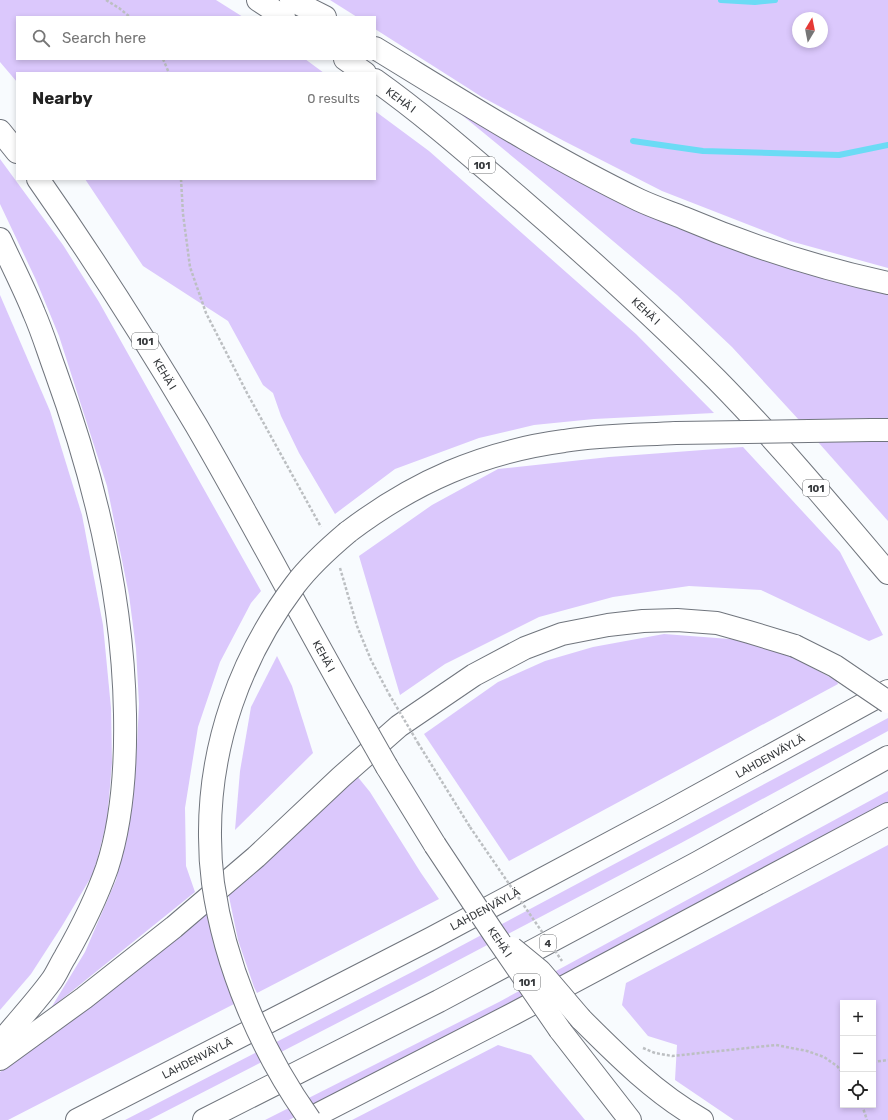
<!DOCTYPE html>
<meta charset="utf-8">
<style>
:root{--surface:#fff;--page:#f2f2f2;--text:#222;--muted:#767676;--line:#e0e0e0}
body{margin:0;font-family:Rubik,sans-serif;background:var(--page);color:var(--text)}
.controls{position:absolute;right:12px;bottom:12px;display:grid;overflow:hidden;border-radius:0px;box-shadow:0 2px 6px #0003}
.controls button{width:36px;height:36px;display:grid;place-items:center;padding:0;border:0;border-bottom:1px solid var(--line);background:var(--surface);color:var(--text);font:20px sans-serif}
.compass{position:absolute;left:792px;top:12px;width:36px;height:36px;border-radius:50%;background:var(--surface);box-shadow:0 2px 6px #0003;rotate:10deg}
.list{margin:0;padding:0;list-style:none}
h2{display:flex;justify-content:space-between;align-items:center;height:52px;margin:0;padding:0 16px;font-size:17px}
h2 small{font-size:13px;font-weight:400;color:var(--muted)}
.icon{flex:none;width:22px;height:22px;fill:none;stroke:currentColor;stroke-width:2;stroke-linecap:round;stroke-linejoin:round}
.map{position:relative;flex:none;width:888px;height:1120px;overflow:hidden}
.search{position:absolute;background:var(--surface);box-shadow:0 2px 6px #0003;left:16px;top:16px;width:360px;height:44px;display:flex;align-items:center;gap:10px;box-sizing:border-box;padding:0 14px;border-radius:0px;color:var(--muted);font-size:15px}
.panel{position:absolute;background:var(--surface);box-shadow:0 2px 6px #0003;left:16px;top:72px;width:360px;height:108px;border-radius:0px}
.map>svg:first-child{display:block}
</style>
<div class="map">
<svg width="888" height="1120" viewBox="0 0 888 1120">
<rect width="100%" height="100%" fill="#f8fbfe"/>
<g fill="#dbc8fc" fill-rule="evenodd">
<polygon points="0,0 216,0 243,17 17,17 17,59 305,59 324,73 17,73 17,82 0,62"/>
<path d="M330 0H888V268L790 241 662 191 564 141 482 97 375 29V17H357ZM798 18H822V42H798Z"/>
<polygon points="453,104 518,143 888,291 888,418 799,420 732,347 677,295 530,171 457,111"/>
<polygon points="375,111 429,151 636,334 714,413 594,419 534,425 479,438 395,469 335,514 299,453 281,416 273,393 263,385 228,321 143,266 85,179 375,179"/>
<polygon points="0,159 63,245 99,302 261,591 251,603 220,662 198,727 185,808 186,866 195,892 51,1008 85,952 116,880 131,814 137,745 139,704 136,649 129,595 107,486 59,336 36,280 0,204"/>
<polygon points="0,295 50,411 82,515 103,625 111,708 112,763 107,821 94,872 62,926 31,974 0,1010"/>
<polygon points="888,440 888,521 818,442"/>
<polygon points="743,447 840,552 883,635 869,641 761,590 689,586 613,597 539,617 445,664 400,695 359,556 432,505 498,469 609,457"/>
<polygon points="664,634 743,640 785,653 837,681 838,684 509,861 424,734 498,682 545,661 593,647"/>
<polygon points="277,656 292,686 313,753 235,830 240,771 251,707"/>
<polygon points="888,718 888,731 681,843 419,981 149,1120 125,1120 414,971"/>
<polygon points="357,776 370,792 421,873 439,899 257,993 254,987 238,940 228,892"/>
<polygon points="888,791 888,805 505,1008 289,1120 265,1120 499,1002"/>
<path d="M888 845V1120H734L675 1080 677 1045 648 1036 622 1005 626 983ZM843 1003H873V1105H843Z"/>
<polygon points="207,913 214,945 234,1004 8,1120 0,1120 0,1072"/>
<polygon points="498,1045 531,1055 585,1120 352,1120"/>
</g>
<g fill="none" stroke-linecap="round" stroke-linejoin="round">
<g stroke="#6bdbf5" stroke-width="6">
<polyline points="721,0 755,2 775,0"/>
<polyline points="633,141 703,151 839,155 888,145"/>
</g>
<defs>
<g id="highway">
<polyline points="258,0 284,17"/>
<polyline points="291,0 325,17"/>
<path d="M375 48C462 101 548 156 639 200 654 207 669 212 684 218 750 246 818 268 888 283"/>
<polyline points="345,59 365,73"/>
<path d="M375 80C427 117 474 159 522 200 589 258 654 317 717 380 777 441 832 507 888 573"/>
<polyline points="0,131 17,152"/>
<path d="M38 179C94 259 146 341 196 425 252 521 303 620 358 716"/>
<path d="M0 239C11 263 24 288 34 313 42 331 48 351 55 370 95 480 123 597 125 714 126 765 123 819 107 868 96 899 81 929 65 957 60 965 57 973 52 980 36 1002 17 1022 0 1043"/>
<polyline points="871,430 888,430"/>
<path d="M348 532C414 482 482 452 564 441 601 435 639 435 676 433"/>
<polyline points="387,767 435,845"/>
<path d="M581 1019C618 1056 656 1094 702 1120"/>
<polyline points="560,1030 630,1120"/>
<polyline points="0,1059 84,998 174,927 256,857 341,777 399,726 474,675 525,648 562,634 608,625 643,621 677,620 717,623 749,632 795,646"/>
<polyline points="77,1120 432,938 666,813 888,691"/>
<polyline points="204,1120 439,1001 697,863 888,757"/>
<polyline points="307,1120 513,1014 888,814"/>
</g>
</defs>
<use href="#highway" stroke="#70757d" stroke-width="24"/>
<g stroke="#bcbfc2" stroke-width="2.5" stroke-dasharray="3 2" stroke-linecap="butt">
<polyline points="106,0 119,8 130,17"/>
<polyline points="163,59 169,73"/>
<polyline points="181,179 183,214 190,267 206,313 247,393 321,527"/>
<polyline points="340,568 357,626 371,660 389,694"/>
<polyline points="418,743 470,827"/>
<polyline points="643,1048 655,1053 672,1056 776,1045 807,1051 824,1057 837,1066 843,1073"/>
<polyline points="873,1062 888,1060"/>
<polyline points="862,1105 867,1120"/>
</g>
<use href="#highway" stroke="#fff" stroke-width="22"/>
<defs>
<g id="highway-bridge">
<polyline points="676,433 871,430"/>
<polyline points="795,646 835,666 888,702"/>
<polyline points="358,716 387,767"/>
<polyline points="435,845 494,934 560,1030"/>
<polyline points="512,948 540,971 581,1019"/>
<path d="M310 1120C261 1051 225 967 213 883 211 868 210 852 210 837 209 746 240 658 295 585 310 565 329 548 348 532"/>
</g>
</defs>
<use href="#highway-bridge" stroke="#70757d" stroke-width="24" stroke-linecap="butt"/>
<g stroke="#bcbfc2" stroke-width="2.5" stroke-dasharray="3 2" stroke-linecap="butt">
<polyline points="389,694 418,743"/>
<polyline points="470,827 562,961"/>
</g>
<use href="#highway-bridge" stroke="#fff" stroke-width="22"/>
</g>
<g text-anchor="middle" stroke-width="3" stroke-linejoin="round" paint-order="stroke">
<g fill="#fff" stroke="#727476" stroke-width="1">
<rect x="469" y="157" width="26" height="16" rx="3"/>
<rect x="132" y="333" width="26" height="16" rx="3"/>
<rect x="803" y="480" width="26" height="16" rx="3"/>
<rect x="540" y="935" width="16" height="16" rx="3"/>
<rect x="514" y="974" width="26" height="16" rx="3"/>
</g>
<g font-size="10" font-weight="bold" fill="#36393c">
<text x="482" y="169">101</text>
<text x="145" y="345">101</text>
<text x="816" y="492">101</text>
<text x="548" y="947">4</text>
<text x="527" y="986">101</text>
</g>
<g font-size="11" fill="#36393c" stroke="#fff">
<text transform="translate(401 100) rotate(37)" y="4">KEHÄ I</text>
<text transform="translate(646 311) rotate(43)" y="4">KEHÄ I</text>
<text transform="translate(165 374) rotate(59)" y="4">KEHÄ I</text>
<text transform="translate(324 656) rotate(61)" y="4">KEHÄ I</text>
<text transform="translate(770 756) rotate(-29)" y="4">LAHDENVÄYLÄ</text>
<text transform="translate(485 909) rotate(-28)" y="4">LAHDENVÄYLÄ</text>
<text transform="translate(500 942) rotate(56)" y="4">KEHÄ I</text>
<text transform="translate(197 1058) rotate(-27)" y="4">LAHDENVÄYLÄ</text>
</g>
</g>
</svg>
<div class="controls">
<button>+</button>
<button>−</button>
<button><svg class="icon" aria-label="locate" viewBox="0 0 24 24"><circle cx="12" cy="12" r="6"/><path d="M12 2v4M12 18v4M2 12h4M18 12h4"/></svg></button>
</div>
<svg class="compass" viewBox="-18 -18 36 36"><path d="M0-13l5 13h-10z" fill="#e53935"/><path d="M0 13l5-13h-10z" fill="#767676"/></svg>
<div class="search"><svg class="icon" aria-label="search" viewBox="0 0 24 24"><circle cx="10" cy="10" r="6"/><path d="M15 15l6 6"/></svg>Search here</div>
<section class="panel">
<h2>Nearby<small>0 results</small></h2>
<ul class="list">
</ul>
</section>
</div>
